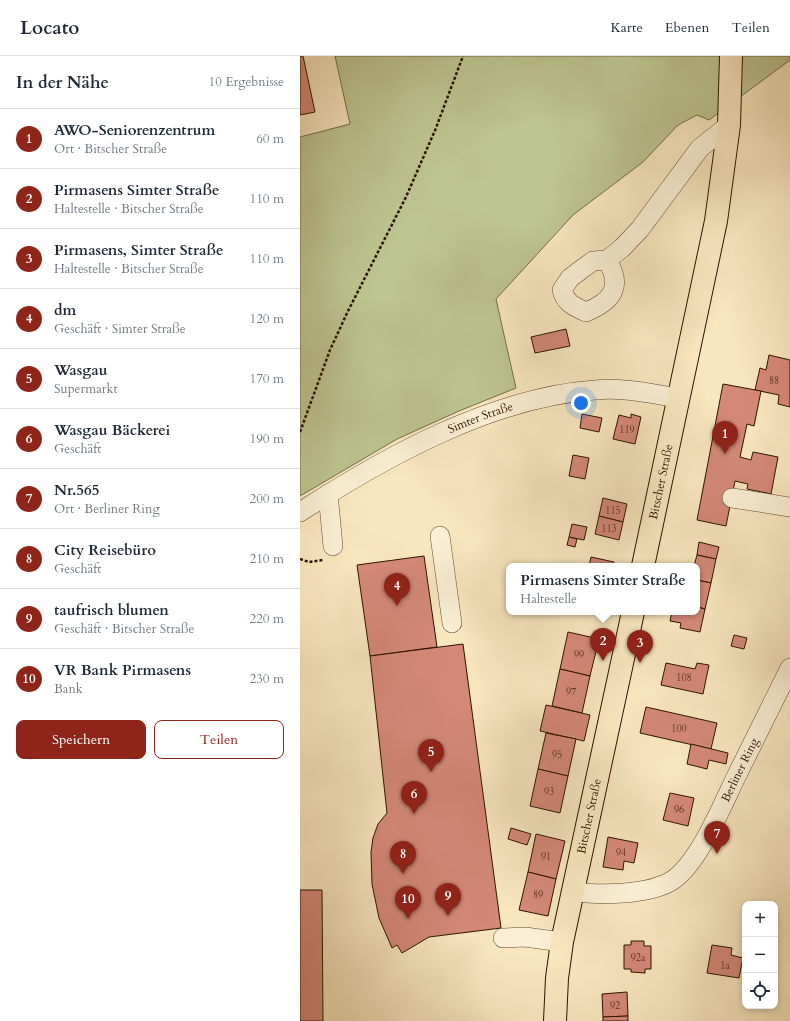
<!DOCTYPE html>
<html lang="de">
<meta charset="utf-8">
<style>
:root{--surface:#fff;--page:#f2f2f3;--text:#1f2937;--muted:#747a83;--line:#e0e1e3;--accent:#8f2418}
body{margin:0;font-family:Cardo,serif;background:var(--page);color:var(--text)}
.controls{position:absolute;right:12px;bottom:12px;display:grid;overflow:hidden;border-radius:8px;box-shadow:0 2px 6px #0003}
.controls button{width:36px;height:36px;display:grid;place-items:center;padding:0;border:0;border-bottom:1px solid var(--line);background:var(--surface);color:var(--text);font:20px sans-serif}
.you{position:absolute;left:281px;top:347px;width:14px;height:14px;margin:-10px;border:3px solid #fff;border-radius:50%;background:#1a73e8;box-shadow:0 0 0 6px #1a73e833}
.badge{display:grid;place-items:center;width:26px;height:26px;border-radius:50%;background:var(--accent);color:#fff;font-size:13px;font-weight:700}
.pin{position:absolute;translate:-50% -33px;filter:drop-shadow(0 1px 2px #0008)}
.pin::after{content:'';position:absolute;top:21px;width:14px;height:12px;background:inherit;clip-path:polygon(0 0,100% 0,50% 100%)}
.popup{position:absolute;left:206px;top:507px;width:194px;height:52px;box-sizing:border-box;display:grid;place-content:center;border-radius:8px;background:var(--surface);filter:drop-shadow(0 1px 3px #0005);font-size:13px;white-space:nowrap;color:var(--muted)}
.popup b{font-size:15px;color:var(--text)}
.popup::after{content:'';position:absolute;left:50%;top:100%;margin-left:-8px;border:8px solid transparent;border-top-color:var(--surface)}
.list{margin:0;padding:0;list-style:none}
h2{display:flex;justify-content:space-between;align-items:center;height:52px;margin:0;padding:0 16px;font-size:17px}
h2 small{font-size:13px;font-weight:400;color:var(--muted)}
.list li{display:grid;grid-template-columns:26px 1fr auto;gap:12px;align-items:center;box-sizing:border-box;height:60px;padding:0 16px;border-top:1px solid var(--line)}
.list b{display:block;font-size:15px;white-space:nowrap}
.list p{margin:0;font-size:13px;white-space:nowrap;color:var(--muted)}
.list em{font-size:13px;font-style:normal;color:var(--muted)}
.actions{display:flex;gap:8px;padding:12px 16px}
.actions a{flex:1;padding:9px 0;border:1px solid var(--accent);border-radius:8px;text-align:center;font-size:14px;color:var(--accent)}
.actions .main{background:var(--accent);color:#fff}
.icon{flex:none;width:22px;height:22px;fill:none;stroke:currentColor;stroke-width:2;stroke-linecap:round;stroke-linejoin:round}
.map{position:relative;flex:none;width:490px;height:965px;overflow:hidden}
header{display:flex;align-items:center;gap:24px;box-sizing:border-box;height:56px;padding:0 20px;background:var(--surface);border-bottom:1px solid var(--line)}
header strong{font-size:19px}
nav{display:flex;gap:22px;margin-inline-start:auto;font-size:14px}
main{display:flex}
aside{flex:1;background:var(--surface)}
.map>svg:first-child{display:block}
</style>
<header>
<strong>Locato</strong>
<nav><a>Karte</a><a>Ebenen</a><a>Teilen</a></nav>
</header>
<main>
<aside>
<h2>In der Nähe<small>10 Ergebnisse</small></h2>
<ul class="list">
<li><span class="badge">1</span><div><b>AWO-Seniorenzentrum</b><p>Ort · Bitscher Straße</p></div><em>60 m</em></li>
<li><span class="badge">2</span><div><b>Pirmasens Simter Straße</b><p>Haltestelle · Bitscher Straße</p></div><em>110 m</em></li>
<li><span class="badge">3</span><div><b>Pirmasens, Simter Straße</b><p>Haltestelle · Bitscher Straße</p></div><em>110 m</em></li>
<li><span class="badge">4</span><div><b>dm</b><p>Geschäft · Simter Straße</p></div><em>120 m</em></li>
<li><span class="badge">5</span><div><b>Wasgau</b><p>Supermarkt</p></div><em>170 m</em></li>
<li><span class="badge">6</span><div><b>Wasgau Bäckerei</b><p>Geschäft</p></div><em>190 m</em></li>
<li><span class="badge">7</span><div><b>Nr.565</b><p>Ort · Berliner Ring</p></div><em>200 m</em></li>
<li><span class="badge">8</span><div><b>City Reisebüro</b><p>Geschäft</p></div><em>210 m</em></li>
<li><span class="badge">9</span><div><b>taufrisch blumen</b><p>Geschäft · Bitscher Straße</p></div><em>220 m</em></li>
<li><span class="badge">10</span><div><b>VR Bank Pirmasens</b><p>Bank</p></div><em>230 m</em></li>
</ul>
<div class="actions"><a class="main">Speichern</a><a>Teilen</a></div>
</aside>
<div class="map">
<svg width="490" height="965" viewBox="0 0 490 965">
<rect width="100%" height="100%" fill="#f8e6be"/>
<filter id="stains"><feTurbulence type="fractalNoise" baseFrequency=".005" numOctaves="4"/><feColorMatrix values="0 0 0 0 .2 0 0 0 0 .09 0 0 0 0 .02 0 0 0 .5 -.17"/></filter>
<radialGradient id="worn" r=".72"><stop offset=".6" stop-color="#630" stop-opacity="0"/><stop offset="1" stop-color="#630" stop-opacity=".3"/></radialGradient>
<polygon fill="#bdc591" stroke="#756c49" points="35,0 490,0 490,4 409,64 397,59 378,69 343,106 273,159 196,243 216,332 159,355 97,383 0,440 0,81 50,68"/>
<g fill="#d48878" stroke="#2d1301">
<polygon points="0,0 3,0 15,56 0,59"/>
<polygon points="266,273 270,290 235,297 231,281"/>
<polygon points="469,299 490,304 490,351 478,348 479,339 455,334 460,312 466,314"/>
<polygon points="423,328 461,335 454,370 447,368 440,401 451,404 453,396 478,401 471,438 447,433 448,428 435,425 426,470 397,464"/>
<polygon points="282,358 302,362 299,376 280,372"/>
<polygon points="331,358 341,361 335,388 313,383 319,359 331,362"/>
<polygon points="273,399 289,402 285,423 269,420"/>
<polygon points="303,442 327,448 323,466 299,460"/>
<polygon points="299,460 323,466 319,484 295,478"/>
<polygon points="272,468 287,471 284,484 269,481"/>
<polygon points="269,481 277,483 275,491 267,489"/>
<polygon points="399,486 419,491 416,503 397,499"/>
<polygon points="397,499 416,503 411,527 397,524 397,510 394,510"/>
<polygon points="124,500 137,591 70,600 57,509"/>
<polygon points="291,501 314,506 313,510 289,510"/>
<polygon points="397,524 411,527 405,553 397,551"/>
<polygon points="397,551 405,553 400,576 380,572 381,567 370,565 372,556 397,556"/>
<polygon points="268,576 299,583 290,620 260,613"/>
<polygon points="434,579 447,582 444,593 431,590"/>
<polygon points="163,588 201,872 129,881 102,897 97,889 92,892 79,862 72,828 71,796 73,782 78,768 87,757 70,600"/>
<polygon points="366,607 395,613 397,607 409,609 403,638 361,629"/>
<polygon points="260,613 290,620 282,657 252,650"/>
<polygon points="246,649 290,659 284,685 240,675"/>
<polygon points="346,651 417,667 411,693 340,677"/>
<polygon points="246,677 276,683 268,720 238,713"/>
<polygon points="391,688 428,697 426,708 409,704 407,713 387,708"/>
<polygon points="238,713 268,720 260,757 230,750"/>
<polygon points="370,737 394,742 388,770 363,764"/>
<polygon points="211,772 231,778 227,789 208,783"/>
<polygon points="236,778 265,785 256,823 228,816"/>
<polygon points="308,781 338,787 334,807 324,805 323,814 303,811"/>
<polygon points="228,816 256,823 248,860 219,854"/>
<polygon points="0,834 22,834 23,965 0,965"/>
<polygon points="331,885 344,885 344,890 351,890 351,913 345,913 345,917 331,916 331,913 324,913 324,889 331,889"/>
<polygon points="412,889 432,892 431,899 443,902 439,922 407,917"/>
<polygon points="327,936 328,960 303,961 302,938"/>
<polygon points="328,960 328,965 303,965 303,961"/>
</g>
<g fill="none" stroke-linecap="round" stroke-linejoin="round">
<defs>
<g id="minor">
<path d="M307 204C323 230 313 245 286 256 275 251 265 247 262 234L270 222 282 213 293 205 307 204 322 192 340 173 400 92 429 69"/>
<polyline points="28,438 33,490"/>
<polyline points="432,442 490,451"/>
<path id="s1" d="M0 456C85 401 193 341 295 334 323 331 352 338 379 342"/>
<polyline points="140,480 152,567"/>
<path id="s2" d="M272 835C298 840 350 839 373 824 399 806 422 750 436 721 454 685 472 648 490 612"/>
<polyline points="203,882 225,881 262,886"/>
</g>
<g id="major">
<path id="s3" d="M343 510 416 165 429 69 431 0"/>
<path id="s4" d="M255 965 257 922 262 886 333 556"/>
</g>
</defs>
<use href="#minor" stroke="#604830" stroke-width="20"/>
<use href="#major" stroke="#2d1301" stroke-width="24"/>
<g stroke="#2d1301" stroke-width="2.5" stroke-dasharray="3 2" stroke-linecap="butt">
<polyline points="0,376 30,294 48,255 106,141 136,72 163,0"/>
<polyline points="0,503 9,506 23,504"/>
</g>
<use href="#minor" stroke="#faefd5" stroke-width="19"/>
<use href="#major" stroke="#f8e6be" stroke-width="22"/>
</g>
<g text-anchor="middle" stroke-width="3" stroke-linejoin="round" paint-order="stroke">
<g font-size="10" fill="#57301f">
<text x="474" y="328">88</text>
<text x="327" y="377">119</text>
<text x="313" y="458">115</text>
<text x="309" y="476">113</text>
<text x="279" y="602">99</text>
<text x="384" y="625">108</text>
<text x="271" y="639">97</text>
<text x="379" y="676">100</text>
<text x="257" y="702">95</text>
<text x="249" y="739">93</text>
<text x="379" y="757">96</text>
<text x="321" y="800">94</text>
<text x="246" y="804">91</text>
<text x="238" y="842">89</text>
<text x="338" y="905">92a</text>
<text x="425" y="913">1a</text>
<text x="315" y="953">92</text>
</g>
<g font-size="12" fill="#2d1301" stroke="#faefd5">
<text dy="4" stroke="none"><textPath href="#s1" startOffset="204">Simter Straße</textPath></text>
<text dy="4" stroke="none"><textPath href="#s3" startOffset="86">Bitscher Straße</textPath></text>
<text dy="4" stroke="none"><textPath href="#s2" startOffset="233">Berliner Ring</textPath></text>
<text dy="4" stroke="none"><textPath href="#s4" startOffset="208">Bitscher Straße</textPath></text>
</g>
</g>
<rect width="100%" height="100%" filter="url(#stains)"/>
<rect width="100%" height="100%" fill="url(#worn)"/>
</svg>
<div class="controls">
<button>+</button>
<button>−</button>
<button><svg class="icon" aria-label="locate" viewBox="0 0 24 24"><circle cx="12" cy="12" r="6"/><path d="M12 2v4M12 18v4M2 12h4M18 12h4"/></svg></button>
</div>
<div class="you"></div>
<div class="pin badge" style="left:425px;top:398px">1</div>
<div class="pin badge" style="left:303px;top:605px">2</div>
<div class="popup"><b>Pirmasens Simter Straße</b>Haltestelle</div>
<div class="pin badge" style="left:340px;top:607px">3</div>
<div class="pin badge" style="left:97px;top:550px">4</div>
<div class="pin badge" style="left:131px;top:716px">5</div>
<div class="pin badge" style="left:114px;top:758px">6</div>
<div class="pin badge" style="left:417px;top:798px">7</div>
<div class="pin badge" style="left:103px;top:818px">8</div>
<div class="pin badge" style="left:148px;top:860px">9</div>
<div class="pin badge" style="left:108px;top:863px">10</div>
</div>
</main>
